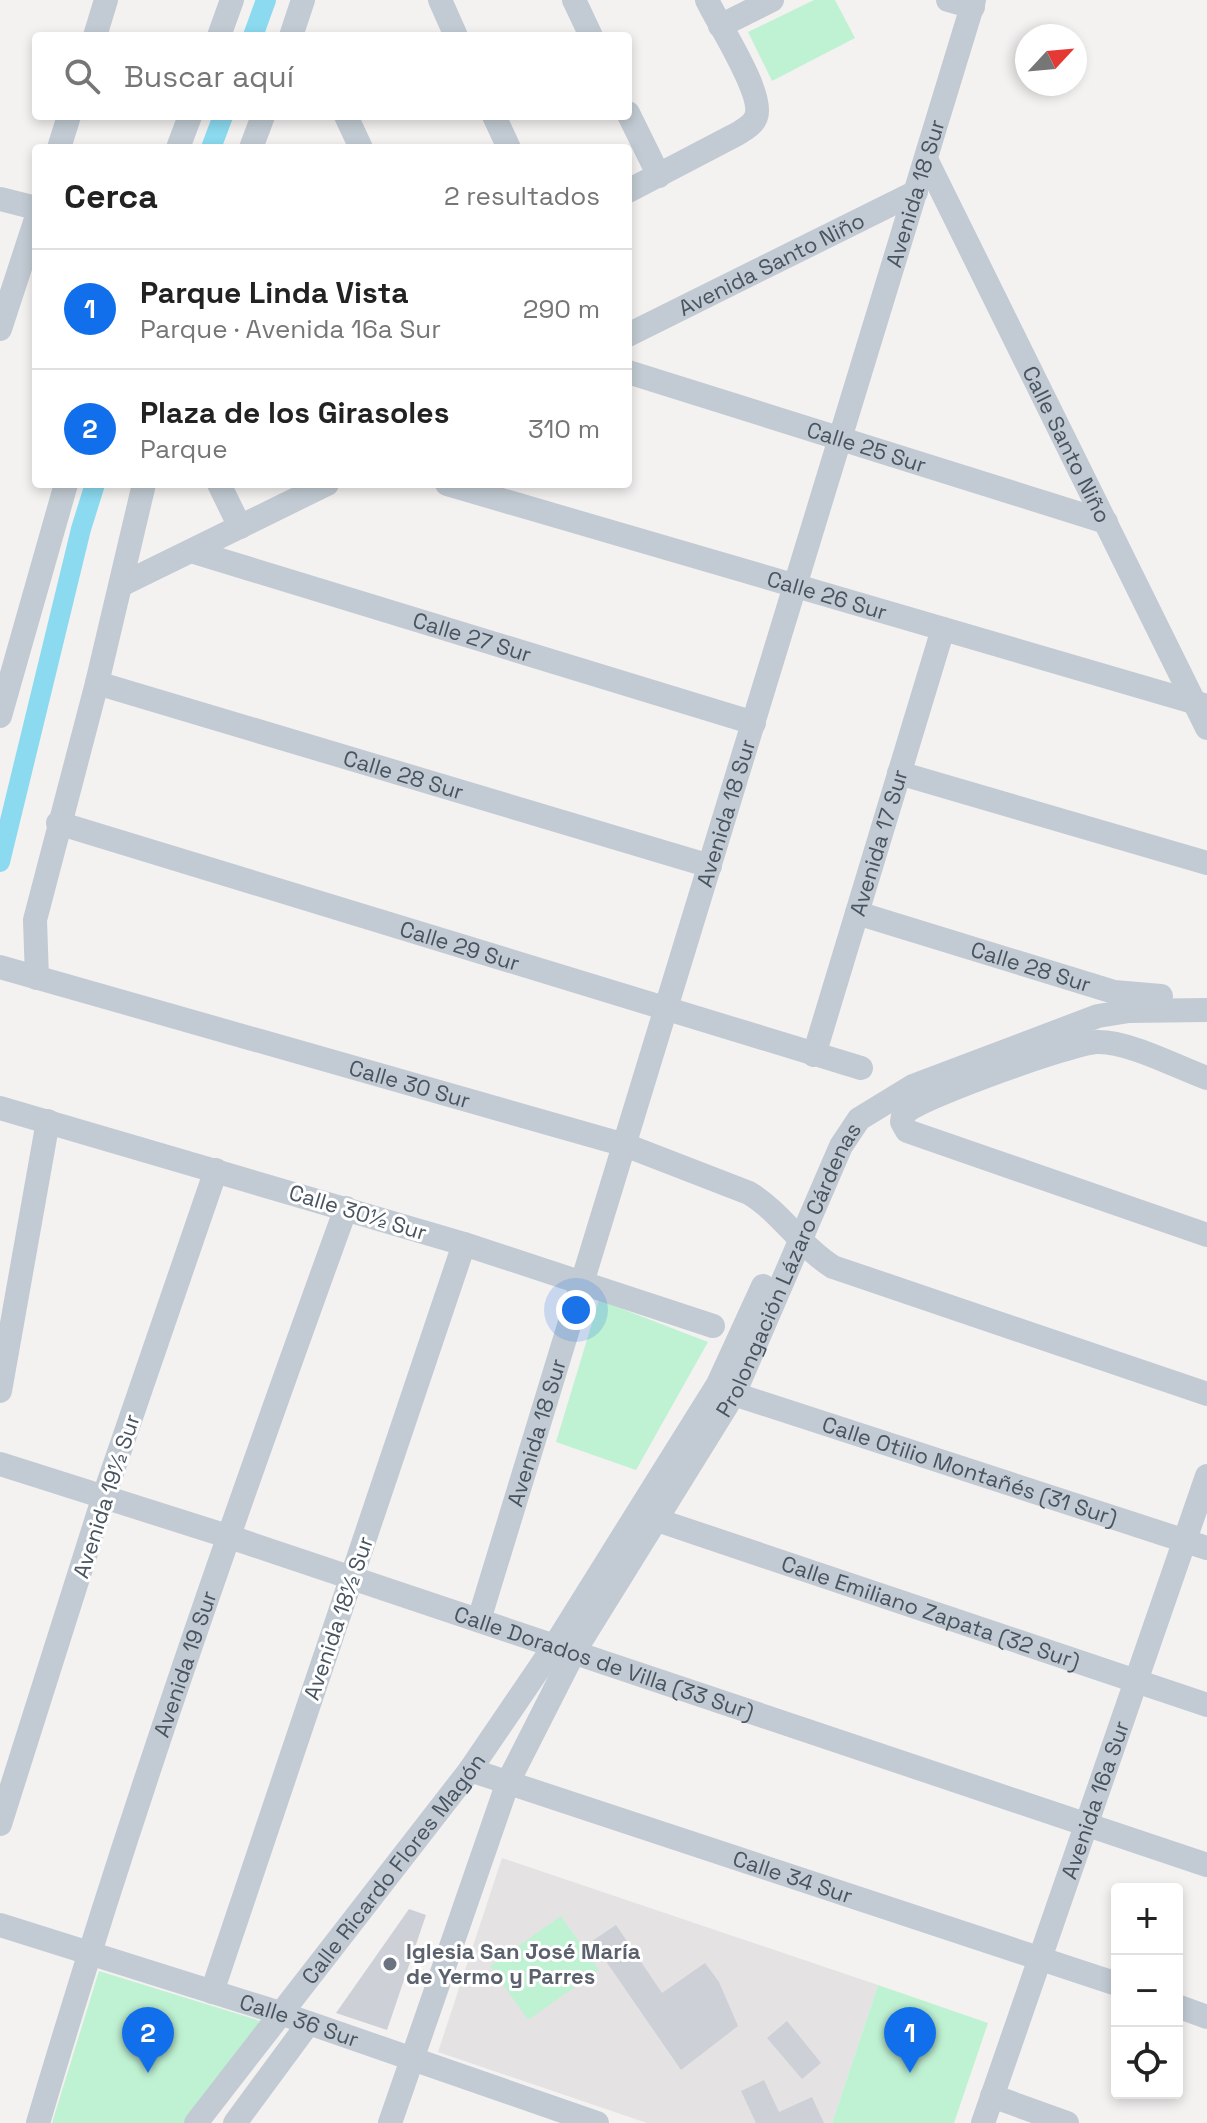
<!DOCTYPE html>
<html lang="es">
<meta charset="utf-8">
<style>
:root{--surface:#fff;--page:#f6f6f6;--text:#222;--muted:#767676;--line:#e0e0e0;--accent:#126fec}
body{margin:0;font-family:"Space Grotesk",sans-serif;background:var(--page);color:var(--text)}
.controls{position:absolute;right:24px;bottom:24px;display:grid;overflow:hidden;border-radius:8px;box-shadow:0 4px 12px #0003}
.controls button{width:72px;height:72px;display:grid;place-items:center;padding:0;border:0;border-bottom:2px solid var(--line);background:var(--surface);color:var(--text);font:40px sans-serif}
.compass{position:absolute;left:1015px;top:24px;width:72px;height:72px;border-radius:50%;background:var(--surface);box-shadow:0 4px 12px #0003;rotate:64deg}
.you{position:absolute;left:576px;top:1310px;width:28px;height:28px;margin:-20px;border:6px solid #fff;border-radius:50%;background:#1a73e8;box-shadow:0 0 0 12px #1a73e833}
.badge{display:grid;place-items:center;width:52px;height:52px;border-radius:50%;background:var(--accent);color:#fff;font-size:26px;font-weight:700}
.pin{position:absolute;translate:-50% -66px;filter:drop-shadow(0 2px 4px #0008)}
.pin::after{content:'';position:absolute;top:42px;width:28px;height:24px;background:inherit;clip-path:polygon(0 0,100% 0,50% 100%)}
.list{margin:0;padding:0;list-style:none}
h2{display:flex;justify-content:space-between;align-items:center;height:104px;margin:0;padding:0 32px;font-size:34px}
h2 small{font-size:26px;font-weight:400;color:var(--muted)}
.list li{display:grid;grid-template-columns:52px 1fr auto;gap:24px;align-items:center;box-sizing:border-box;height:120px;padding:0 32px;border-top:2px solid var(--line)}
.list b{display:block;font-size:30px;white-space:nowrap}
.list p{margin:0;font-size:26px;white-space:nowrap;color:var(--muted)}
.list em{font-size:26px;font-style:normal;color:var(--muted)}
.icon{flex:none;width:44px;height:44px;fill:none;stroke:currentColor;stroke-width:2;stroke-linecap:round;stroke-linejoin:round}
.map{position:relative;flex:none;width:1207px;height:2123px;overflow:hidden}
.search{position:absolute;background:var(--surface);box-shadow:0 4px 12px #0003;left:32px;top:32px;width:600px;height:88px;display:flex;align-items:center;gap:20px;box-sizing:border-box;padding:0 28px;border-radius:8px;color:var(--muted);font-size:30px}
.panel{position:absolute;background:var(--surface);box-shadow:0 4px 12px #0003;left:32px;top:144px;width:600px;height:344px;border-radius:8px}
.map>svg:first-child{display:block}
</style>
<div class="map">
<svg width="1207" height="2123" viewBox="0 0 1207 2123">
<rect width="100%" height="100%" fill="#f4f1f1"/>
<polygon fill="#e5e2e3" points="502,1858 878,1985 832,2123 647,2123 438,2052"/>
<g fill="#bff2d3">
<polygon points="814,0 835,0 855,38 772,81 748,32"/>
<polygon points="599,1300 708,1342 636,1470 556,1442"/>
<polygon points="561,1916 599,1970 528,2020 490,1966"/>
<polygon points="99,1971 267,2023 190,2123 52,2123"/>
<polygon points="878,1985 988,2023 954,2123 832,2123"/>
</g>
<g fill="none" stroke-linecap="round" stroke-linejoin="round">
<g stroke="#8bdaf0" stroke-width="20">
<polyline points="253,36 266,0"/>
<polyline points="211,148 223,116"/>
<polyline points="0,862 81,529 95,484"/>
</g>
</g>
<g fill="#cdd0d6">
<polygon points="409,1909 426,1915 387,2030 336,2013"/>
<polygon points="616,1925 662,1993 705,1963 719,1982 738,2026 681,2070 592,1941"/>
<polygon points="787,2021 821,2063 802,2079 767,2038"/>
<polygon points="764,2080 779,2112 812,2097 824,2123 756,2123 741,2091"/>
</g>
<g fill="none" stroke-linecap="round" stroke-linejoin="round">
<g stroke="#c2cbd3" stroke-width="24">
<polyline points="440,0 456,36"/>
<polyline points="574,0 591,36"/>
<polyline points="948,0 973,7"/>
<polyline points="720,26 772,0"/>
<polyline points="95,36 106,0"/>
<polyline points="219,36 232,0"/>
<polyline points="291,36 303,0"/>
<polyline points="628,113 659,176"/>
<polyline points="346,116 361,148"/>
<polyline points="494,116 509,148"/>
<polyline points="59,148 69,116"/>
<polyline points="178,148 190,116"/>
<polyline points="251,148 263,116"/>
<path id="s1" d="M926 159 1207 728"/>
<path d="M628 191 737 134C745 129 753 125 756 117 765 94 718 24 707 0"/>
<polyline points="0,199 36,208"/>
<polyline points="0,329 36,219"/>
<path id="s2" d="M628 335 916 192"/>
<path id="s3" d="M628 372 1106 522"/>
<polyline points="219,484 240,527"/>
<path id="s4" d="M447 484 1207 706"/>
<path id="s5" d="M191 551 754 723"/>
<polyline points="121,585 327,484"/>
<path id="s6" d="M97 683 710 866"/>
<polyline points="0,716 66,484"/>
<polyline points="899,773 1207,863"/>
<path id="s7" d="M58 823 861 1068"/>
<path id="s8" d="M857 913 1114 992 1161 996"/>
<path id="s9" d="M0 967 625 1145 749 1193C782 1213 801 1247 833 1267L1207 1394"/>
<polyline points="37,978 35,920 97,683 144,484"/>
<path id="s10" d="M814 1055 943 629"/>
<path d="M1207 1078C1177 1067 1128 1041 1097 1042 1072 1043 926 1096 907 1111 902 1116 903 1115 902 1122L907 1131 1207 1235"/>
<polyline points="0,1108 464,1244 713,1326"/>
<polyline points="0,1391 48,1121"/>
<path id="s11" d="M734 1394 1207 1548"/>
<path id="s12" d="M0 1464 227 1536 1207 1865"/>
<path id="s13" d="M654 1519 1207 1705"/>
<path id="s14" d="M479 1620 974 0"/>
<path id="s15" d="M470 1770 1117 1984"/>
<polyline points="0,1824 104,1496 216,1170"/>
<path id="s16" d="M0 1925 280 2013 597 2123"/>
<polyline points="212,1992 464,1244"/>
<polyline points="1177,2006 1207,2017"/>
<polyline points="992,2096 1067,2123"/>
<path id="s17" d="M38 2123C129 1814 236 1511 346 1208"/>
<path id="s18" d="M196 2123 470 1770 555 1645 718 1384 763 1286"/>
<polyline points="235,2123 308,2024"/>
<path id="s19" d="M390 2123 508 1782 574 1652 734 1394 841 1146 859 1119 913 1086 1098 1016 1129 1011 1207 1010"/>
<path id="s20" d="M983 2123 1207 1476"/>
</g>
</g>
<circle fill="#6b7280" stroke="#fff" stroke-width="3" cx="390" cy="1964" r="8"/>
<g text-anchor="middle" stroke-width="6" stroke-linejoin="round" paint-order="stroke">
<g font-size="22" fill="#485460" stroke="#fff">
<text dy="8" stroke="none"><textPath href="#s14" startOffset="1492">Avenida 18 Sur</textPath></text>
<text dy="8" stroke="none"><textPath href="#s2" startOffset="160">Avenida Santo Niño</textPath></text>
<text dy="8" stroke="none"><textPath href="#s1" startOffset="318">Calle Santo Niño</textPath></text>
<text dy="8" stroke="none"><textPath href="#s3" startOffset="250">Calle 25 Sur</textPath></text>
<text dy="8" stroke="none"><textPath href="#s4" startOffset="396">Calle 26 Sur</textPath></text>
<text dy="8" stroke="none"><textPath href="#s5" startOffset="294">Calle 27 Sur</textPath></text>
<text dy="8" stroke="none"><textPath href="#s6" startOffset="320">Calle 28 Sur</textPath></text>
<text dy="8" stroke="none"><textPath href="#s14" startOffset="844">Avenida 18 Sur</textPath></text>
<text dy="8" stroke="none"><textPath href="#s10" startOffset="222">Avenida 17 Sur</textPath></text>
<text dy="8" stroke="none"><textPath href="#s7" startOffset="420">Calle 29 Sur</textPath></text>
<text dy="8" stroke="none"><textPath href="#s8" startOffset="182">Calle 28 Sur</textPath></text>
<text dy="8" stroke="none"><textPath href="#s9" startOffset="426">Calle 30 Sur</textPath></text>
<text transform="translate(358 1212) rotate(17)" y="8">Calle 30½ Sur</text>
<text dy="8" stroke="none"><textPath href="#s19" startOffset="946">Prolongación Lázaro Cárdenas</textPath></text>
<text dy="8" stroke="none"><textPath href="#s14" startOffset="196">Avenida 18 Sur</textPath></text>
<text dy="8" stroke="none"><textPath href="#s11" startOffset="248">Calle Otilio Montañés (31 Sur)</textPath></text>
<text transform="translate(106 1496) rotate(-72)" y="8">Avenida 19½ Sur</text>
<text dy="8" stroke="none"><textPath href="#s13" startOffset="292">Calle Emiliano Zapata (32 Sur)</textPath></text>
<text transform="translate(338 1618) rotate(-71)" y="8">Avenida 18½ Sur</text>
<text dy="8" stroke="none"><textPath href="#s12" startOffset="636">Calle Dorados de Villa (33 Sur)</textPath></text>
<text dy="8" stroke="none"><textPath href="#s17" startOffset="482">Avenida 19 Sur</textPath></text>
<text dy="8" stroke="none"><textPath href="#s20" startOffset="342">Avenida 16a Sur</textPath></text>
<text dy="8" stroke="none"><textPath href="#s18" startOffset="322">Calle Ricardo Flores Magón</textPath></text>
<text dy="8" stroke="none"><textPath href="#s15" startOffset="340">Calle 34 Sur</textPath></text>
<text dy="8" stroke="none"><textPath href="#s16" startOffset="314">Calle 36 Sur</textPath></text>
</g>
<g font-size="22" font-weight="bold" fill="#5b616d" stroke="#fff" text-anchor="start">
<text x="406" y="1959">Iglesia San José María<tspan x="406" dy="25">de Yermo y Parres</tspan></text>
</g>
</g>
</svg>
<div class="controls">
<button>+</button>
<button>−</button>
<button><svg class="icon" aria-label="locate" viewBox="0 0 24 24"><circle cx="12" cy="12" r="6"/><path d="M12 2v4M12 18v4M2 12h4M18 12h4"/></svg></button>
</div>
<svg class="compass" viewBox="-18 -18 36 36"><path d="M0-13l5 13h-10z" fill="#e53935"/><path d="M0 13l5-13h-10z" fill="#767676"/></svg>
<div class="you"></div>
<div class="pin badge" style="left:910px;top:2073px">1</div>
<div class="pin badge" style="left:148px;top:2073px">2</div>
<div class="search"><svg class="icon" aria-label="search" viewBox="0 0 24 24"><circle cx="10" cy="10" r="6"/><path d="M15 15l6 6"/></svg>Buscar aquí</div>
<section class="panel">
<h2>Cerca<small>2 resultados</small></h2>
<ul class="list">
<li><span class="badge">1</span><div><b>Parque Linda Vista</b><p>Parque · Avenida 16a Sur</p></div><em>290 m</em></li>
<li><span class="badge">2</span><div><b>Plaza de los Girasoles</b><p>Parque</p></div><em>310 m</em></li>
</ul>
</section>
</div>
